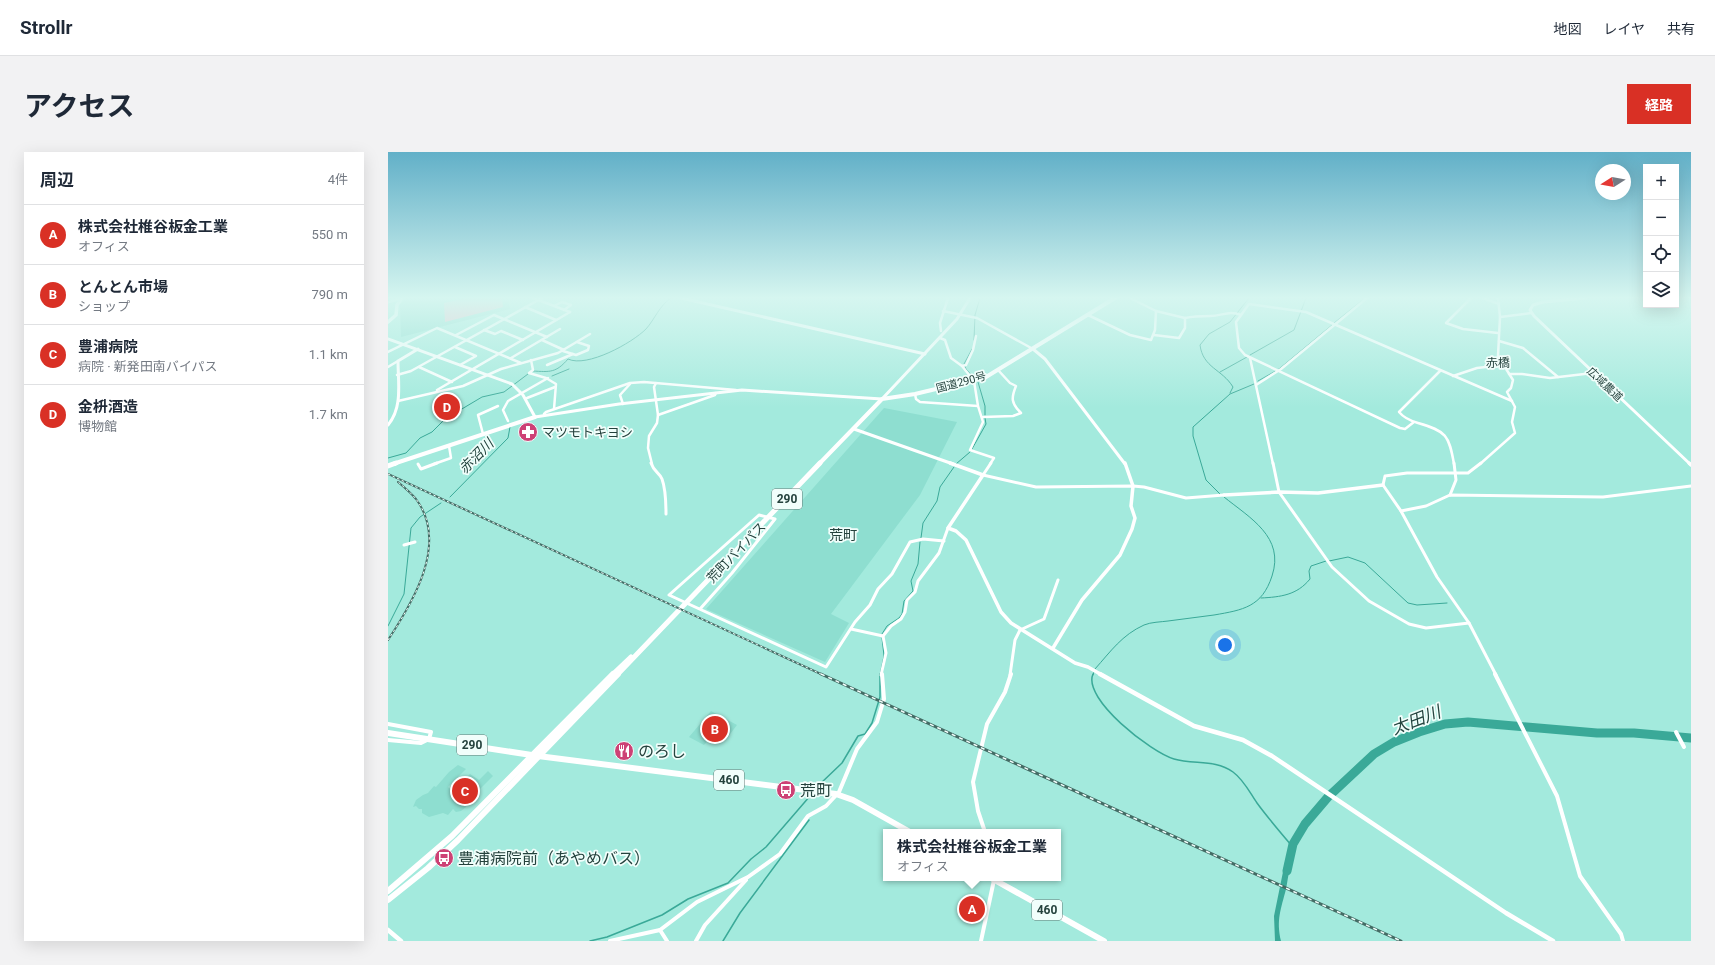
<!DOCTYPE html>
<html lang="ja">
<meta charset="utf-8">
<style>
:root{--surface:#fff;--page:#f2f2f3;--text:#1f2937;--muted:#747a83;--line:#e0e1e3;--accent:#d93025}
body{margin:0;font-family:Roboto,"Noto Sans JP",sans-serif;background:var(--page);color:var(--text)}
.controls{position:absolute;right:12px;top:12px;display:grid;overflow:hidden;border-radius:0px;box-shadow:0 4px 16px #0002}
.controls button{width:36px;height:36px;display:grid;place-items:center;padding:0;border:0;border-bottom:1px solid var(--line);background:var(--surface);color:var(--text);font:20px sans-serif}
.compass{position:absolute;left:1207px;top:12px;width:36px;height:36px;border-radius:50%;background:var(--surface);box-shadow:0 4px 16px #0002;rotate:259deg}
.you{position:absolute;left:837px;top:493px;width:14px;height:14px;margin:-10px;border:3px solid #fff;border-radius:50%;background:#1a73e8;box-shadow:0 0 0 6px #1a73e833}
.badge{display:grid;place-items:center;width:26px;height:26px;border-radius:50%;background:var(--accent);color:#fff;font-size:13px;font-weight:700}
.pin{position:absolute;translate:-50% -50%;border:2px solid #fff;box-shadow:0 1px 4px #0006}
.popup{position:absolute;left:495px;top:677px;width:178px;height:52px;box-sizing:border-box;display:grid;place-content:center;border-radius:0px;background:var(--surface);filter:drop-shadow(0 1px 3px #0005);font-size:13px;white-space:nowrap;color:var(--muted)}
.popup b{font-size:15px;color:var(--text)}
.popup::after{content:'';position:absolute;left:50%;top:100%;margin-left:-8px;border:8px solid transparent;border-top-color:var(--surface)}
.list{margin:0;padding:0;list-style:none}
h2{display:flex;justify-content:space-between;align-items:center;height:52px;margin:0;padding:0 16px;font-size:17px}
h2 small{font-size:13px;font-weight:400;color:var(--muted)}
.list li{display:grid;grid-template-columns:26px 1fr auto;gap:12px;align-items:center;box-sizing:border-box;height:60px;padding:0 16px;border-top:1px solid var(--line)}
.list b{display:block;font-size:15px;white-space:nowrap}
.list p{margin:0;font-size:13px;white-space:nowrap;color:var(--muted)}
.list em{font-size:13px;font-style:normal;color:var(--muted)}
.icon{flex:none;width:22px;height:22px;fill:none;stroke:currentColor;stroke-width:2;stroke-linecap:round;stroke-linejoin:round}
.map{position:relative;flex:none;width:1303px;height:789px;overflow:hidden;border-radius:0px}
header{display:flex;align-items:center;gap:24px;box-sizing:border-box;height:56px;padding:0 20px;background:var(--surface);border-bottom:1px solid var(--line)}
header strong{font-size:19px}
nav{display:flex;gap:22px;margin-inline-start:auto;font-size:14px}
.intro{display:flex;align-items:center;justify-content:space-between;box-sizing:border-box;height:96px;padding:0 24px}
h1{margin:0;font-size:28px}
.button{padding:10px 18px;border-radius:0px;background:var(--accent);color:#fff;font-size:14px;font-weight:700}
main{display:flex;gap:24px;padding:0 24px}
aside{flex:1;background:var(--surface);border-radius:0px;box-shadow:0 4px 16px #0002}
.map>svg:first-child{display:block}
</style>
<header>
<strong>Strollr</strong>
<nav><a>地図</a><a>レイヤ</a><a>共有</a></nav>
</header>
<div class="intro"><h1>アクセス</h1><a class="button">経路</a></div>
<main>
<aside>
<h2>周辺<small>4件</small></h2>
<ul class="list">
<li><span class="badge">A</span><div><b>株式会社椎谷板金工業</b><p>オフィス</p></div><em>550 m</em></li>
<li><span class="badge">B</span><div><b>とんとん市場</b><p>ショップ</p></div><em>790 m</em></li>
<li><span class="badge">C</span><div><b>豊浦病院</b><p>病院 · 新発田南バイパス</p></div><em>1.1 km</em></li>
<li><span class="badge">D</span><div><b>金枡酒造</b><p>博物館</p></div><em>1.7 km</em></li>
</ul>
</aside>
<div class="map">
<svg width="1303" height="789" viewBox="0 0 1303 789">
<rect width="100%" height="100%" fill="#a3eadd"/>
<g fill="#8eded0">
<polygon points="21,146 120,146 122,157 13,185 12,152 14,150"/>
<polygon points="496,256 569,270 532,343 443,462 461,471 437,510 318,457"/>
<polygon points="323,559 349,573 339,586 327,581 316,593 301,585"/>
<polygon points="70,613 78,617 60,635 65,639 82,622 91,628 100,619 105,624 79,650 78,655 73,659 68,660 65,657 60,663 55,661 41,665 34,661 34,657 31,657 28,654 25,655 28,648 35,643 40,641 46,634 48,635 61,620"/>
</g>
<polygon fill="#f4b8c7" points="78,146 114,146 115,155 57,170 56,151"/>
<path fill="#3aa998" d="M897 710 904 712C900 720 900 728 898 737 893 757 888 768 893 789H887L886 764Z"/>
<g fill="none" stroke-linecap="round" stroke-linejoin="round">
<g stroke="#3aa998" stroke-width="1">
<polyline points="946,171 977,146"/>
<polyline points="586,188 587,163 592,146"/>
<polyline points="584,197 576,212 578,217 587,227"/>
<polyline points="862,203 906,178 918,146"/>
<path d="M145 219C162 220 168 221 180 207 199 216 244 191 258 177 267 167 271 154 283 146"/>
<polyline points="832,220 859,205"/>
<polyline points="164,224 181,217"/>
<polyline points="870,229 891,217 944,173"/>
<polyline points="590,230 597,254 597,263"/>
<path d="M842 241 845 235C834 217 815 216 812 193L821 182 842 170 861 146"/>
<polyline points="584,297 598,272 597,266"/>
<polyline points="0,306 18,301 32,286 44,280 57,267 94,245 116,240 140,222"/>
<polyline points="568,312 582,300"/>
<polyline points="832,342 818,328 805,284 805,275 842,242 866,232"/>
<polyline points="62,345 120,286 122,275"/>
<polyline points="533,386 535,371 549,349 552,335 566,315"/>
<polyline points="941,409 960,405 977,411 1020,451 1029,453 1059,451"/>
<path d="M873 446C893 445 909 443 922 427L921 419 923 414 938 409"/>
<polyline points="0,474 16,442 23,376 32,365 53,351"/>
<polyline points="494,482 499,474 511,466 514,462 516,449 525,439 523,429 530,412 532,390"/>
<path d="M707 517C723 499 734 483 756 473 763 470 773 470 780 469 795 467 811 465 826 463 855 458 874 455 884 424 897 385 862 366 836 345"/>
<polyline points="492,523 496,504 494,486"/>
<polyline points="705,523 706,520"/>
</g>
<g stroke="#3aa998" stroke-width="1.5">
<path d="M705 522C694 547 764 601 786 607 806 613 827 607 845 620 856 628 862 641 869 651 880 666 892 680 904 694"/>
<polyline points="432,632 454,611 470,584 477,582 484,571 492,545 492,522"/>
<polyline points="202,789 219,785 274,763 300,747 340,731 363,707 378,695 422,644"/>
<polyline points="335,789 352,761 421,668"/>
</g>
<polyline stroke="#3aa998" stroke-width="9" points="899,719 905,692 917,672 940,645 986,602 1006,590 1031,580 1057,572 1080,570 1209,581 1246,581 1303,586"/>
<g stroke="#fff" stroke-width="2.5">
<polyline points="145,146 182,160"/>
<polyline points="742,146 768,159 797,166"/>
<polyline points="1083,146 1058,171 1075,177 1110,181"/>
<polyline points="1095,146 1111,152"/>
<polyline points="0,150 13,147"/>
<polyline points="166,154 174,150 183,153 176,158"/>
<polyline points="137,155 168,168"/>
<polyline points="555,159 589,166 645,197"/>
<polyline points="700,163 742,183 763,188 767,178 768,159"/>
<polyline points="1112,165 1143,161"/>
<polyline points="96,178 107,182 113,179 135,188"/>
<polyline points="553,179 552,171 560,146"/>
<polyline points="68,183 106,163 159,185"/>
<path d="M766 183 791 186 797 176V166C806 164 813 164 822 164 834 164 841 158 853 163"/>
<polyline points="552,186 557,188 563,206 574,214 586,229 590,254 595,270 582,298 606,306 602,312"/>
<polyline points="154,188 176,198"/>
<polyline points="1111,189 1135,196 1170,225"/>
<polyline points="67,195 88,204 72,213"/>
<polyline points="175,199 188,203 200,198 201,194 189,190"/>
<polyline points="0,200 49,176 133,211"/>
<polyline points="123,206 172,177"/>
<polyline points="862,206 885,312"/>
<polyline points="143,208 145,218 141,221 158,226 168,232 166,257"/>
<polyline points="159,213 185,202"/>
<polyline points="574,214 578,213 585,198 588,184"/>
<polyline points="0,215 10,209"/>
<polyline points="31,215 64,230"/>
<path d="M1052 219 1011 260C1016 266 1023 269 1030 271 1058 279 1061 283 1066 312"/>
<polyline points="1121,222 1134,222 1162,226 1205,221"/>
<polyline points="9,223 23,219 154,146"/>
<polyline points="1065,224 1089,216 1115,213"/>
<polyline points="868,233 893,217 979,146"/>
<polyline points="49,238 182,160"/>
<polyline points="527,242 528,247 532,250 590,254"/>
<polyline points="139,246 167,235"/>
<polyline points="10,249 75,234 113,217 170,201 202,182"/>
<polyline points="235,252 232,243 242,232"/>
<polyline points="156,262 158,260 242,231 256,230 348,238"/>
<polyline points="270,263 327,243 328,241"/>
<path d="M595 265 625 264 633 261C623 251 623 246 628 234L622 231 610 218"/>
<polyline points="120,269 115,258 120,249 160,226"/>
<polyline points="1026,270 1017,277 1012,276 857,203 851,196 848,170 861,152 918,160 1124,249"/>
<polyline points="95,282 90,263 110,254"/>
<polyline points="46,312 63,306 61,294"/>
<polyline points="264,312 260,296 261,284 269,271 270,263 266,235 268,231"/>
<polyline points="1092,312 1127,281 1124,270 1127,255 1119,240 1123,236 1125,228 1110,204 1112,165 1110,146"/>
</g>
<g stroke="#fff" stroke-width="3">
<path d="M263 311C266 320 271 320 274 327 278 338 278 350 278 362"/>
<polyline points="603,311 595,323 648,335 745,334 756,335 798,346 836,343"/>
<polyline points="885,311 891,340 944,415 981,449 1021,472 1038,476 1081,471"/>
<polyline points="1093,311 1080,321 1019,321 997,324 995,333 1013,359 1049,425 1081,471 1108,523"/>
<polyline points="30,312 33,317 49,311"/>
<polyline points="1062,343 1068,328 1066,311"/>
<polyline points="1013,359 1038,354 1062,343 1215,345 1303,334"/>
<polyline points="16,393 27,390"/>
<polyline points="312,457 344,421 387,367 371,363 281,443 438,515 467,470 482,453 490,437 504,422 522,390 535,387 556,389"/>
<polyline points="463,477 495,484"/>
<polyline points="493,523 498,501 495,484 503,474 513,467 517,460 519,448 527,440 530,429 551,401 560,376"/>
<polyline points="622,523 627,488 632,478 656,467 670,428"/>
</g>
<g stroke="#fff" stroke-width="4">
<polyline points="1107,522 1169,644 1192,724 1233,782 1235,789"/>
<polyline points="0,572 43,580 41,587 33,591 0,588"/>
<polyline points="1288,580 1296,595"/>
<polyline points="597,680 590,659 585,630 599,572 617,540 623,522"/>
<polyline points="272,778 279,789"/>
<polyline points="222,789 272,778 309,750 360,725 392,702 420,664 438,654 451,640 469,597 489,570 496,547 494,522"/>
<polyline points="308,789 317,773 358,728"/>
<polyline points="593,789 606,728"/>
</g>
<g stroke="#fff" stroke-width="3">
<polyline points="293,146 537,202"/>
<polyline points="1198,146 1155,150 1145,153 1142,158 1146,164 1302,312"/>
<polyline points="0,187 124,232 135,243 147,265 231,252 354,238 494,247 569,167 582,146"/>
<polyline points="645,197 657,207 737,312"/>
<path d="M0 273C15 255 10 231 10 209L30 197"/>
<polyline points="466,277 565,312"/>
</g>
<g stroke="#fff" stroke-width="3.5">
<polyline points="562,311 595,323 560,376 568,379 578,388 613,460 623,471 687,511 700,515 714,523"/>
<polyline points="1301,311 1303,313"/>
<polyline points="836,343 891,340 930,341 995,333"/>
<polyline points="665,496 694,448 732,403 744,377 747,366 743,354 745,334 737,311"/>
</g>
<g stroke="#fff" stroke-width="4.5">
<polyline points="712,522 806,574 855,588 884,604 1118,761 1165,789"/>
<polyline points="0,778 13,789"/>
</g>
<polyline stroke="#fff" stroke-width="3.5" points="0,170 8,163 9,153 14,146"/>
<g stroke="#fff" stroke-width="4">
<polyline points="5,312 147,265"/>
<polyline points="431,312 494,247 527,242 598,225 727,146"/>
</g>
<g stroke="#fff" stroke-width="5">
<polyline points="0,314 8,311"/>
<polyline points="224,523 243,505"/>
<polyline points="229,523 432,311"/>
</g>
<g stroke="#fff" stroke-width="6">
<polyline points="0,581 150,604 448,642 465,648 522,680"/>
<polyline points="603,726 716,789"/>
<polyline points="0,739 64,684 225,522"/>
<polyline points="0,748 40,716 70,688 230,522"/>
</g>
<defs>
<g id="rail-far1">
<polyline points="0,322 435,523"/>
<path d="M0 488C25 450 61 391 28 347 23 341 16 335 10 330"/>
</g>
<polyline id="rail" points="433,522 1013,789"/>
</defs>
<use href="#rail-far1" stroke="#446c65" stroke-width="2"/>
<use href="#rail" stroke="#446c65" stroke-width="3"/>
<use href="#rail-far1" stroke="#f1fefb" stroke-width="1" stroke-dasharray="2.5" stroke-linecap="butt"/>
<use href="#rail" stroke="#f1fefb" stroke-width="1.5" stroke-dasharray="4" stroke-linecap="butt"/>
</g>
<linearGradient id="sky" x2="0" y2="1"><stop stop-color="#62b0c8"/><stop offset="0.57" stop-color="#d6f6f0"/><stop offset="1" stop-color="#d6f6f0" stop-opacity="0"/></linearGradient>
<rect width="1303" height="256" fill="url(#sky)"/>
<defs>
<symbol id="pharmacy-disc" viewBox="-11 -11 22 22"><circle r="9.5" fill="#cd4175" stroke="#f1fefb"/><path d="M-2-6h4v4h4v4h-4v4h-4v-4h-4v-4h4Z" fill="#fff"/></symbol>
<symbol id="restaurant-disc" viewBox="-11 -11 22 22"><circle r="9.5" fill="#cd4175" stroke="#f1fefb"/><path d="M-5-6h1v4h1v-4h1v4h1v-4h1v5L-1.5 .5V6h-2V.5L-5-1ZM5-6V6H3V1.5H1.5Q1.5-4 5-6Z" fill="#fff"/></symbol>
<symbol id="bus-disc" viewBox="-11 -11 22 22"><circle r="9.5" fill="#cd4175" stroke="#f1fefb"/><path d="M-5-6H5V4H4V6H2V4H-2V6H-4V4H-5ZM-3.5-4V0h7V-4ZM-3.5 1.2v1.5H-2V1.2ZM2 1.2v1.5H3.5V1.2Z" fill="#fff"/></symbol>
</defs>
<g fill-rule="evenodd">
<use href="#pharmacy-disc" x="129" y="269" width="22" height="22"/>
<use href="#restaurant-disc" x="225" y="588" width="22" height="22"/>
<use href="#bus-disc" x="387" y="627" width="22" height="22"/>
<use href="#bus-disc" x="45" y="695" width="22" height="22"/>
</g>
<g text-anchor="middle" stroke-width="3.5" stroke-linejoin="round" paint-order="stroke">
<g font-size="11" fill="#24423d" stroke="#f1fefb">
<text transform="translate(573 230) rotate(-15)" y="4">国道290号</text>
<text transform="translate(1217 232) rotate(43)" y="4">広域農道</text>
</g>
<g font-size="12" fill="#24423d" stroke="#f1fefb">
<text x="1110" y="215">赤橋</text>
</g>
<g fill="#f1fefb" stroke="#627a76" stroke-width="1">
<rect x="384" y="337" width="30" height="20" rx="3"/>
<rect x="69" y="583" width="30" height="20" rx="3"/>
<rect x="326" y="618" width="30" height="20" rx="3"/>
<rect x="644" y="748" width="30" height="20" rx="3"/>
</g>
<g font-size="12" font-weight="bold" fill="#24423d">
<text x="399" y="351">290</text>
<text x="84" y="597">290</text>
<text x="341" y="632">460</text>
<text x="659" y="762">460</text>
</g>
<g font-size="13" fill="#24423d" stroke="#f1fefb" text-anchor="start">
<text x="154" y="285">マツモトキヨシ</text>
</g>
<g font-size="13" fill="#24423d" stroke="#f1fefb">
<text transform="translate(348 400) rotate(-46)" y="5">荒町バイパス</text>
</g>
<g font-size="14" font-style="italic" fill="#254640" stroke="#f1fefb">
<text transform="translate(88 304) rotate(-45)" y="5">赤沼川</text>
</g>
<g font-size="14" fill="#24423d" stroke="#f1fefb">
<text x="455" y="388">荒町</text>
</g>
<g font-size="16" fill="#24423d" stroke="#f1fefb" text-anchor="start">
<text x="250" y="605">のろし</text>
<text x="412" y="644">荒町</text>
<text x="70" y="712">豊浦病院前（あやめバス）</text>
</g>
<g font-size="17" font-style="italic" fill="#254640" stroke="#f1fefb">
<text transform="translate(1028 568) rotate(-21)" y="6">太田川</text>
</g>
</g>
</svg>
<div class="controls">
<button>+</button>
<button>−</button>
<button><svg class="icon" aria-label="locate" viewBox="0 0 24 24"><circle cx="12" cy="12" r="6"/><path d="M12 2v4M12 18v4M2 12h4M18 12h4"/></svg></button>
<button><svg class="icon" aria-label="layers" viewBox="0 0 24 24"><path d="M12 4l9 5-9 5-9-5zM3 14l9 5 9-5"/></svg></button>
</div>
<svg class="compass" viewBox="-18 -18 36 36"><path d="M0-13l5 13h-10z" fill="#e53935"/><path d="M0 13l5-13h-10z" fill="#747a83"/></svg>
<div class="you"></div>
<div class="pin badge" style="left:584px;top:757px">A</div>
<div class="popup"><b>株式会社椎谷板金工業</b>オフィス</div>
<div class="pin badge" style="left:327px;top:577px">B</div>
<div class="pin badge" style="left:77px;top:639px">C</div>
<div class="pin badge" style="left:59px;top:255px">D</div>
</div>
</main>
